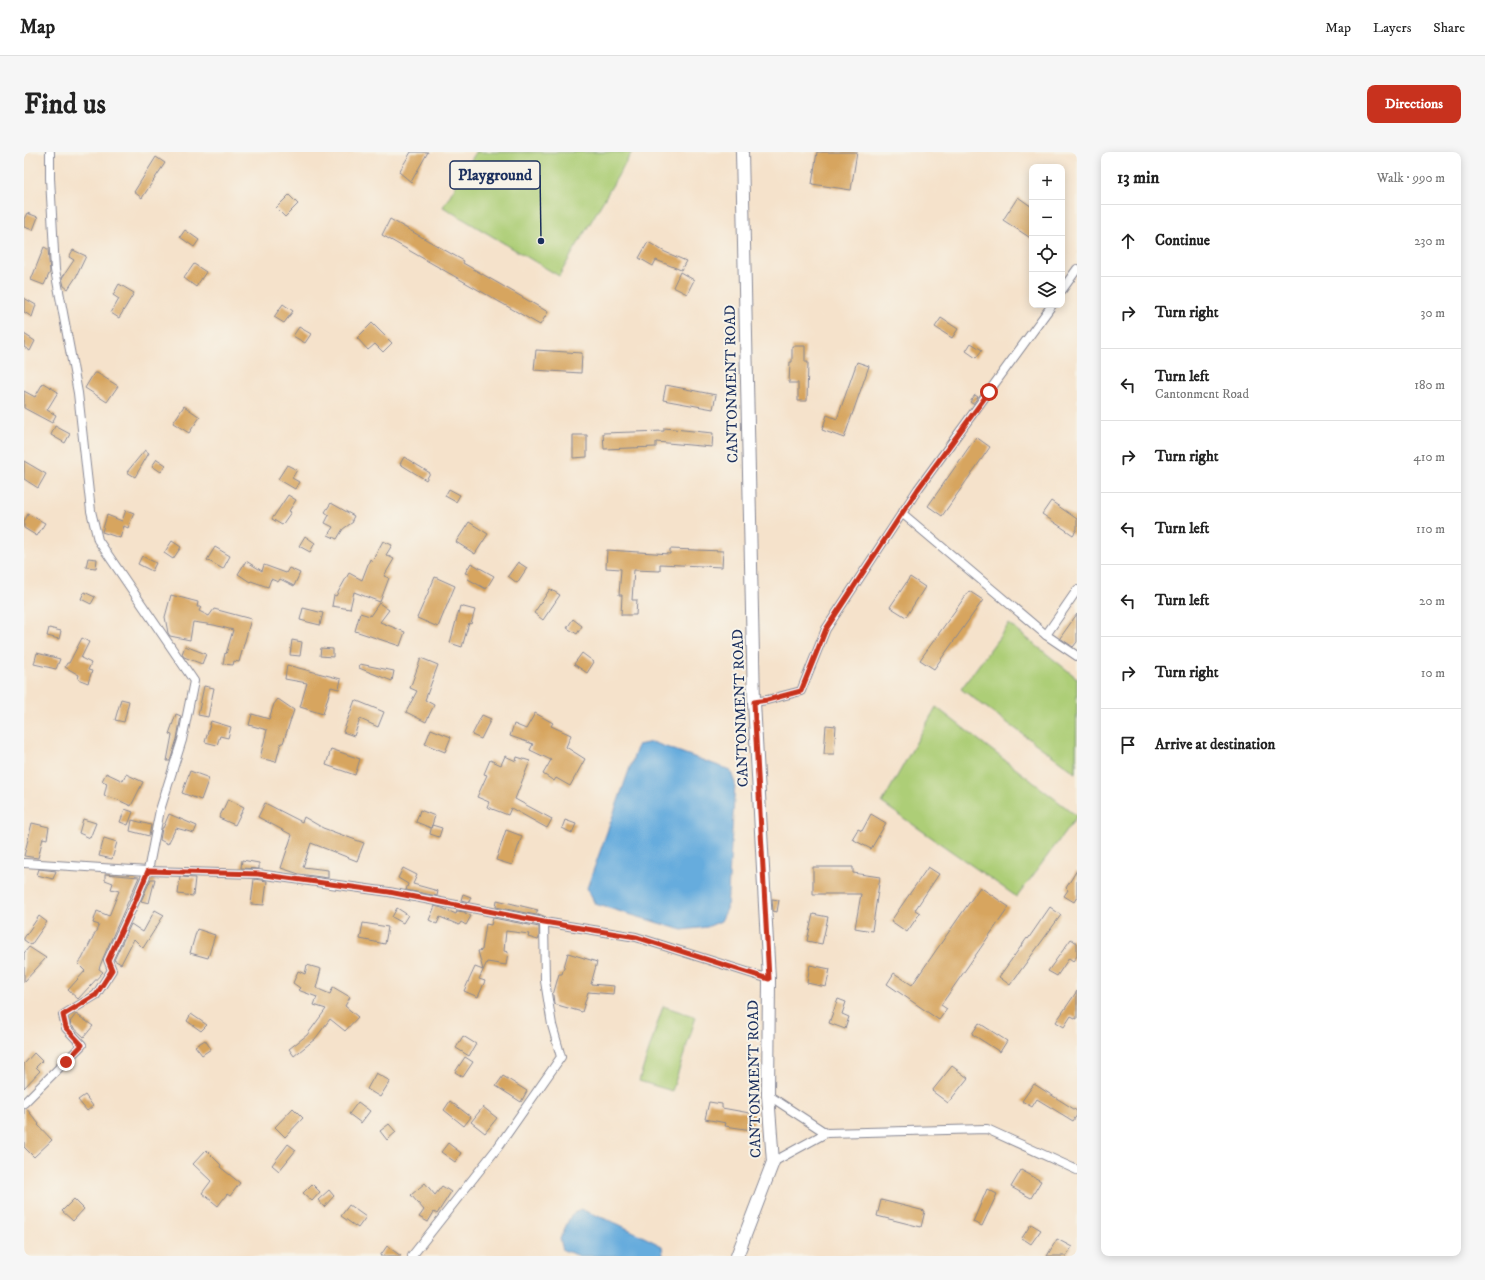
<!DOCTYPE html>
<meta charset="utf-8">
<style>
:root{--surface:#fff;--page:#f6f6f6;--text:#222;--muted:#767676;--line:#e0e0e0;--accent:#c8321e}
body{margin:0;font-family:"IM FELL DW Pica",serif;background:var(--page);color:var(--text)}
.controls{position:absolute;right:12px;top:12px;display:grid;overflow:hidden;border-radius:8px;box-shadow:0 2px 10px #0003}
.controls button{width:36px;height:36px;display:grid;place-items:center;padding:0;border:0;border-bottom:1px solid var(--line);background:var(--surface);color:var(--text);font:20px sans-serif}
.stop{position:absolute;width:12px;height:12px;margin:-9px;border:3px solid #c8321e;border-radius:50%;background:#fff}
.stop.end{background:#c8321e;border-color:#fff;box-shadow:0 1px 4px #0008}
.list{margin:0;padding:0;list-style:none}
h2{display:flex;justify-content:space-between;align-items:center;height:52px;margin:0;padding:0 16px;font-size:17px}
h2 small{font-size:13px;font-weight:400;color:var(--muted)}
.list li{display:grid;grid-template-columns:26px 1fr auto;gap:12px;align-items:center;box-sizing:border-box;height:72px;padding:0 16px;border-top:1px solid var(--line)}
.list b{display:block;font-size:15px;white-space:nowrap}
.list p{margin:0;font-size:13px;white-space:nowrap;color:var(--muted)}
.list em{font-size:13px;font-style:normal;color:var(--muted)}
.icon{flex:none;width:22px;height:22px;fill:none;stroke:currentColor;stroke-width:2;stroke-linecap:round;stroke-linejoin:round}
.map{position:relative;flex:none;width:1053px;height:1104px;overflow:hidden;border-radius:8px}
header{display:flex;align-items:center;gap:24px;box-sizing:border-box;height:56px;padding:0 20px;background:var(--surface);border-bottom:1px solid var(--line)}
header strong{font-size:19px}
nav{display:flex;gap:22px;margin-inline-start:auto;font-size:14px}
.intro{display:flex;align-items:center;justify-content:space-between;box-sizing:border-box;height:96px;padding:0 24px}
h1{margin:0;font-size:28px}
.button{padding:10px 18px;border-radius:8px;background:var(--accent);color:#fff;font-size:14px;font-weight:700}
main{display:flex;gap:24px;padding:0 24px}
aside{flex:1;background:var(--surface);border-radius:8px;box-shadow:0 2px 10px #0003}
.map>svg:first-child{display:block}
</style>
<header>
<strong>Map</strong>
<nav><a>Map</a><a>Layers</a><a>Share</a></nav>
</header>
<div class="intro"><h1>Find us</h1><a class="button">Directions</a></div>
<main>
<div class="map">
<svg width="1053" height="1104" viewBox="0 0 1053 1104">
<rect width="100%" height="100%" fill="#f7f3e8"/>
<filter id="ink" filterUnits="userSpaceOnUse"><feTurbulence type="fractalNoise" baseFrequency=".025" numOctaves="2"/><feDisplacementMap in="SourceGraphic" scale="8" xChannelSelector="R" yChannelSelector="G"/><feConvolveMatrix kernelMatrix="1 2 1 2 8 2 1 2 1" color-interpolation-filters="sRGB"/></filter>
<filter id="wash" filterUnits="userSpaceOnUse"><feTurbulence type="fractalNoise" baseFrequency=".012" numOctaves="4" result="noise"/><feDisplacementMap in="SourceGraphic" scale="16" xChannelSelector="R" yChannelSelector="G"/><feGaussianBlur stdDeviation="0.9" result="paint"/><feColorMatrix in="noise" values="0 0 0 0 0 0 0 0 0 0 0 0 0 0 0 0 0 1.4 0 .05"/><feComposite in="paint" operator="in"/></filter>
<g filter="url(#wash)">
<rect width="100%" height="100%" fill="#f5e2cb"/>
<g fill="#adce77" stroke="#647e6a">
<polygon points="452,0 608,0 535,124 419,55"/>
<polygon points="985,472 1053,526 1052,621 937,537"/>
<polygon points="912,555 1053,664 993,745 858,651"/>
<polygon points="639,854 672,865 648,939 615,929"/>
</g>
<g fill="#66acdd" stroke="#406e9e">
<polygon points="628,590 706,618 711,631 703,757 697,769 683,775 658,778 571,752 563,736 614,593"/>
<polygon points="556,1057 594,1072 638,1094 639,1104 556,1104 539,1098 536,1087 546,1065"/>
</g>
<g id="blocks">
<g fill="#d7a55e">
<polygon points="387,0 404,0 387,30 375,20"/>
<polygon points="793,0 833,0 827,38 788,32"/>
<polygon points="132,5 141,11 118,46 110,40"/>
<polygon points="265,43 274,52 261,65 252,56"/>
<polygon points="994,45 1008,55 1008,87 979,68"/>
<polygon points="3,61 14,65 9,78 0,75 0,67"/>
<polygon points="366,67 440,109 439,111 524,160 516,173 358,83"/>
<polygon points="161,78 175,88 170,95 156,85"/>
<polygon points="624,90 641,100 662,109 657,118 632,108 629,114 615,106"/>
<polygon points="20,95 24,97 26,120 20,133 7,128"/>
<polygon points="49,98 62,104 52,125 44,137 40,134 38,126 50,108 45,105"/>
<polygon points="170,112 182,120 172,135 160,126"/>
<polygon points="656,120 670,128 663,142 649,135"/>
<polygon points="95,132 110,141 95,166 87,161 95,147 89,143"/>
<polygon points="0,146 12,153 8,165 0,160"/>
<polygon points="259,152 269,159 260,171 250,165"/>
<polygon points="917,166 934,177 928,186 911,175"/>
<polygon points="348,171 368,191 359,200 351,192 344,198 333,186"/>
<polygon points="275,175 287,182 281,191 269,184"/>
<polygon points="0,182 11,189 6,199 0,195"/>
<polygon points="947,191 958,198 952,206 942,199"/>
<polygon points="768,194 781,194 781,210 784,210 783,249 774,249 774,231 765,231 766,210 768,210"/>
<polygon points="512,198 558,201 557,221 510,218"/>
<polygon points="833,210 845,214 820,286 798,278 803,263 813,267"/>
<polygon points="70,221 73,221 94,234 83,250 61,236"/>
<polygon points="19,231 34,240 23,258 32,263 28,271 0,256 0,239 11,245"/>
<polygon points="642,233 692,243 689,257 639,248"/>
<polygon points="951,243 954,245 949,252 946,250"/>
<polygon points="160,254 176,265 165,281 149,271"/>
<polygon points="31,274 46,282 41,291 27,283"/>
<polygon points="640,276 689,281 688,295 632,290 632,295 580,297 579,281 640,279"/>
<polygon points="549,283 563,283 563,305 549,306"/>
<polygon points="952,285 966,295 918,364 904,354"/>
<polygon points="121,298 125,301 111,325 103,320"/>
<polygon points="380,305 406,321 402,328 376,312"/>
<polygon points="133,307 142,313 137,320 128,314"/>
<polygon points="0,309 22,322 14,336 0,327"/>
<polygon points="263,313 273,318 268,326 275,330 271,337 254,327"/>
<polygon points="425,337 436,343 432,350 421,344"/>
<polygon points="264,343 272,348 265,359 267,360 258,373 248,367"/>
<polygon points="1027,349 1053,367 1053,377 1049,383 1018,362"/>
<polygon points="307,351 330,364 328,368 329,370 319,377 313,387 304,383 309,375 301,371 305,363 301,360"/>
<polygon points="102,358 110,361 104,376 100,374 96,386 78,380 83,363 98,369"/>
<polygon points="4,362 21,371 13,384 0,376 0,370"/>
<polygon points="445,370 464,382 451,402 432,390"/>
<polygon points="281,384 291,391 286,400 275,394"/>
<polygon points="148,389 157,395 149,407 140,401"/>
<polygon points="359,389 368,393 362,403 370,407 360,424 365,426 356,450 330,440 326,457 308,454 310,443 312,444 325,421 338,428 346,407 348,409"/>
<polygon points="191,395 206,404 199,417 183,408"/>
<polygon points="646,397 699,399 698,415 636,412 636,419 610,418 608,448 613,448 612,463 597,463 598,443 595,443 597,417 582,416 583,398 646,402"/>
<polygon points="118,404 132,411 128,419 114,412"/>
<polygon points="64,406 73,407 72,416 62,415"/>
<polygon points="222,409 238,419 240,413 262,421 265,416 276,421 270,434 256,427 254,430 247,427 244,435 227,429 226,430 214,422"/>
<polygon points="494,410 503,416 493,431 484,424"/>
<polygon points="447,411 470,424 462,437 444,427 445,422 441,421"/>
<polygon points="411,425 431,434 414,475 393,466"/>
<polygon points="886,425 901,435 882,465 866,455"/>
<polygon points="526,437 536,443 519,468 510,461"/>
<polygon points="945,439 959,448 910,517 896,508"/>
<polygon points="60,440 71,445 67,452 57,447"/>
<polygon points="147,443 174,450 173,455 177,455 175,459 185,464 190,457 227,467 215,510 210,509 209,513 199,512 201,501 202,502 209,478 190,473 169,470 166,488 146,484 144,481 141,465"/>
<polygon points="355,451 365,458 356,470 381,480 376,494 331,479 336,461 346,464"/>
<polygon points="436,454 451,458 447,472 445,471 438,495 426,491"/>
<polygon points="279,456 299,461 296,473 276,468"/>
<polygon points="1053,462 1053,490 1049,495 1036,486"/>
<polygon points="549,467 558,474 553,482 543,476"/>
<polygon points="25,476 37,479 35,487 23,484"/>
<polygon points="58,486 65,490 57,506 67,511 64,518 68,519 64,531 54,527 55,523 41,515 43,511 45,511"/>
<polygon points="268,488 278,490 276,504 266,503"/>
<polygon points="161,494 182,502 178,512 160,505 158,502"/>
<polygon points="297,496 309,497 309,505 296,504"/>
<polygon points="13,501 36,507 32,517 10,512"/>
<polygon points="558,501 570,510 563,521 550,512"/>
<polygon points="397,506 414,513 401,548 410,553 402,570 382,560 393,539 386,536"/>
<polygon points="336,512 370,519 368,529 335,516"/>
<polygon points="263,513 317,527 315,537 307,535 299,562 276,555 283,531 261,527"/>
<polygon points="180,534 190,536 184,565 174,563"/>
<polygon points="97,547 105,549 100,570 91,568"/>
<polygon points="254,547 270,558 259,591 257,591 252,610 236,606 243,578 225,573 228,562 245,567 250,552"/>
<polygon points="331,548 360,560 354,575 336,567 330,584 319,580"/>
<polygon points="511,561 529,571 527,574 547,583 542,595 561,607 546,634 532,626 530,629 519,622 527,608 506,598 509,592 486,584 490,572 502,577"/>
<polygon points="152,562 157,564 153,587 146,609 143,609 148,583 145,582"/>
<polygon points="458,563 467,567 457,587 448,583"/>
<polygon points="187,569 207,575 204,586 196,584 193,593 181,590"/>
<polygon points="802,573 812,574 810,602 800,602"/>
<polygon points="407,577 427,585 421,600 401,592"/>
<polygon points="307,597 336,607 331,623 302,613"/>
<polygon points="481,604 492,609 493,605 506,609 491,647 528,667 523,676 487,656 484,663 463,655 465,650 453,645 463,623 460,622 466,608 477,613"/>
<polygon points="166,619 185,626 177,648 158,641"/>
<polygon points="82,621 99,629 102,622 119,630 107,654 92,647 80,644 83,631 78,629"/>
<polygon points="204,647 220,655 211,673 195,666"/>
<polygon points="241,651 278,670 280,665 299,676 340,691 333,709 287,691 279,715 304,718 304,726 275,722 257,716 268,683 234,665"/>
<polygon points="101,657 109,660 104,673 96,670"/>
<polygon points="396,658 411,664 407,676 392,670"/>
<polygon points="145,662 173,674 170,681 152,676 144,692 136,688 138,676 139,676"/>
<polygon points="847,662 862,671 847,697 828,687 834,677 838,679"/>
<polygon points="59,667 72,671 66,686 55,681"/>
<polygon points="108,668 127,673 125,684 106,679"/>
<polygon points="541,668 552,672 548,681 538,676"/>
<polygon points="8,671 25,675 23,687 19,686 14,706 0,704"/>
<polygon points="408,673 418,676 415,685 406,682"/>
<polygon points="482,678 498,684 488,713 472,708"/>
<polygon points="80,686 93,690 88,707 75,704"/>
<polygon points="218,708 235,711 235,717 217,716"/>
<polygon points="789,715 829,715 829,721 856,725 848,779 831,776 837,742 789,742"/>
<polygon points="904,715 915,722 891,758 896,761 883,780 867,769"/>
<polygon points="379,716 393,723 389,732 414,739 413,744 382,738 384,732 374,726"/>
<polygon points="15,717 32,719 29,727 13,723"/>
<polygon points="1053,718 1053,745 1050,750 1040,744 1044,738 1042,736"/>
<polygon points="81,722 115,725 79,806 75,817 79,820 54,847 44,838 61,819 54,812 58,807 75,773 69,771 73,759 85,764 95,739 87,737 89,731 81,728"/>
<polygon points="156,725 171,726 169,744 154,742"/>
<polygon points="127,727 131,727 125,751 117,749"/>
<polygon points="230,727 243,729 240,753 227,752"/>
<polygon points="956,735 985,755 917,853 923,857 915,868 863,832 870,821 888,833"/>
<polygon points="439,742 447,745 445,750 437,748"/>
<polygon points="748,747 755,748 753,760 749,759"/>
<polygon points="473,748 514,758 512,761 522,765 472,755"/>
<polygon points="411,754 418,756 432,762 433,759 441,760 441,761 447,764 442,773 437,770 435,773 416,765 413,772 405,768"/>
<polygon points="1026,755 1037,763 986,833 975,825 1003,786 1004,787"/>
<polygon points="373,756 384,763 379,771 368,765"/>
<polygon points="131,758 140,763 119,796 110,787 97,812 90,808 107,772 119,780"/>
<polygon points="789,762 804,765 798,792 783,789"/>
<polygon points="15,764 23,770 7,793 0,788 0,786"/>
<polygon points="469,766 515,775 515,786 514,788 504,785 505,782 482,779 480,799 484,800 482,813 463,810 455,827 461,829 454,845 440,839 451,815 459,818 454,799 458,798 462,772 467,773"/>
<polygon points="339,771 364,775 361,792 336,787"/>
<polygon points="173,777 191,783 184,806 166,801"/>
<polygon points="1047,787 1053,791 1053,804 1049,809 1045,806 1033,824 1024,819"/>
<polygon points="5,795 22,806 0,830 0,801"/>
<polygon points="544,801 573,810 567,832 590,834 589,842 564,840 558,860 530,852 529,843 535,822 538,822"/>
<polygon points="283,813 297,817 292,836 306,842 309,835 326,845 321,854 334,865 321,879 306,867 291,887 270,904 265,897 283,883 302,857 290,853 293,845 274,838 276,836 269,831 274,819 281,822"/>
<polygon points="786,813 806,817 802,835 783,831"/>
<polygon points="1053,839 1053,867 1047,864 1040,875 1032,870"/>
<polygon points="814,847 822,850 818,862 825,865 821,877 805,871"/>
<polygon points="52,862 69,874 60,885 47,873 46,870"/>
<polygon points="167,862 183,873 177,879 163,869"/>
<polygon points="955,871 983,889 976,900 948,882"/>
<polygon points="439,884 452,892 445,904 432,896"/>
<polygon points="181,888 187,897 178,903 171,894"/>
<polygon points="10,901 18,909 12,915 16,919 0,936 0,912"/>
<polygon points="441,905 449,910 439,925 431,920"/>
<polygon points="928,914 944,926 924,951 908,939"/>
<polygon points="352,921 366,929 356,945 343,937"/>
<polygon points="479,924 503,939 497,950 472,934"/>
<polygon points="1010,932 1053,959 1053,963 1049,969 1013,947 1008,955 998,949"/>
<polygon points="61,943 69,954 63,959 54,948"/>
<polygon points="426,949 447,965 440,974 420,958"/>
<polygon points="334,950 346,959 337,971 325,962"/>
<polygon points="685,950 698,952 698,956 731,962 728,978 701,974 702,971 681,967"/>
<polygon points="459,955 473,966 461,981 447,970"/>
<polygon points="0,956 2,956 15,972 14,973 28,988 10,1005 0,995"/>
<polygon points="269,956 279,966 261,985 251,975"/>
<polygon points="365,972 372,980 363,988 356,979"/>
<polygon points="424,991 437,1001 431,1010 417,1000"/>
<polygon points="264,992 272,998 255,1019 248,1013"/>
<polygon points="182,998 197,1013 196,1015 216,1031 206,1044 203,1042 194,1054 178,1041 187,1029 169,1012"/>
<polygon points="997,1018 1017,1029 1007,1046 987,1035"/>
<polygon points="401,1031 411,1043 418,1034 427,1040 413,1062 410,1060 404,1070 395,1065 400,1058 387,1043"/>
<polygon points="288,1032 296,1040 288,1049 279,1041"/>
<polygon points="963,1037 973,1042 958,1074 949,1070"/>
<polygon points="305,1038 310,1044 300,1055 294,1048"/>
<polygon points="50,1047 60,1057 49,1069 38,1059"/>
<polygon points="857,1048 901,1059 897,1075 853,1064"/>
<polygon points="325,1053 342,1065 334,1076 317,1064"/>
<polygon points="1007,1072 1017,1078 1007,1092 998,1086"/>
<polygon points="1033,1087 1048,1095 1042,1104 1023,1104"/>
<polygon points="363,1094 377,1104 356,1104"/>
</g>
</g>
</g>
<g filter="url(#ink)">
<use href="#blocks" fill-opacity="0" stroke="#888894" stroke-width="1"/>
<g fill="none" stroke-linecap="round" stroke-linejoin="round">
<defs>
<g id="street">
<polyline points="1038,138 1053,117"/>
<polyline points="879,362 1022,483 1053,504"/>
<polyline points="1022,483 1053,438"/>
<polyline points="730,550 743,548 777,539 802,477 894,337 1028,153"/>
<polyline points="0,711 124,719 234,722 365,740 520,770 612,785 745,827"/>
<polyline points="744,943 802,981"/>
<polyline points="0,951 58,893 42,876 39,863 72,843 88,818 84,808 110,752 124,719 136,658 158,588 170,529 74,388 67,359 54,241 31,118 26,26 26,0"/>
<polyline points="749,1010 802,981 963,977 1053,1018"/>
<polyline points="388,1104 474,995 537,905 528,873 521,829 520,770"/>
</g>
<polyline id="secondary" points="713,1104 749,1010 744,943 745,827 730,550 718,0"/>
</defs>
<use href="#street" stroke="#888894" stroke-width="10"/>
<use href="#secondary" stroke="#888894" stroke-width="14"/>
<use href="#street" stroke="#fff" stroke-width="8"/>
<use href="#secondary" stroke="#fff" stroke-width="12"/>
</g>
</g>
<g fill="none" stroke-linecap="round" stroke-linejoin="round" filter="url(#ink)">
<polyline stroke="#c8321e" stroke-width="5" points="42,910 58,893 42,876 39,863 72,843 88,818 84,808 110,752 124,719 234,722 365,740 520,770 612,785 745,827 730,550 743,548 777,539 802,477 894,337 965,240"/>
</g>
<g text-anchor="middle" stroke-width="4" stroke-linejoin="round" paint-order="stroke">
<g font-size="15" fill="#1b2f5e" stroke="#f7f3e8">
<text transform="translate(707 232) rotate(-91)" y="5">CANTONMENT ROAD</text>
<text transform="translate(716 556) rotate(-92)" y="5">CANTONMENT ROAD</text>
<text transform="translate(730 927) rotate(-91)" y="5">CANTONMENT ROAD</text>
</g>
</g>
<path fill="none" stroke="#1b2f5e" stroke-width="1.5" d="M517 89L516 23"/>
<circle fill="#1b2f5e" stroke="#f7f3e8" stroke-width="1.5" cx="517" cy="89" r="4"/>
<rect fill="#f7f3e8" stroke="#1b2f5e" stroke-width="1.5" x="426" y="9" width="90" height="28" rx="4"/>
<g font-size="16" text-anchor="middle" font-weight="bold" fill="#1b2f5e">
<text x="471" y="28">Playground</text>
</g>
</svg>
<div class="controls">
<button>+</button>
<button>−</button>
<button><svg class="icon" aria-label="locate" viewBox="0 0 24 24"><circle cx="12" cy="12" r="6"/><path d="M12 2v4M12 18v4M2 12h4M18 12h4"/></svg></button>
<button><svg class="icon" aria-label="layers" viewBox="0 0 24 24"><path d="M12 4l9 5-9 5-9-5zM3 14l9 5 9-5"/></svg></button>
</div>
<div class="stop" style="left:965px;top:240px"></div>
<div class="stop end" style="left:42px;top:910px"></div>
</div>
<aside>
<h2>13 min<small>Walk · 990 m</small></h2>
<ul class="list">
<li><svg class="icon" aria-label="ahead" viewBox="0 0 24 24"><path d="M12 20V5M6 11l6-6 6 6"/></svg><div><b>Continue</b></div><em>230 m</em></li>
<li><svg class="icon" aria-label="right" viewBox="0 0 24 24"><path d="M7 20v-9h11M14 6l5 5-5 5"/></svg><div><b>Turn right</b></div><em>30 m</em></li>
<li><svg class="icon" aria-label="left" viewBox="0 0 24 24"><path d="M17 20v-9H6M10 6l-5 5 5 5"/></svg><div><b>Turn left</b><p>Cantonment Road</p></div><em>180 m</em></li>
<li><svg class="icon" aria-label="right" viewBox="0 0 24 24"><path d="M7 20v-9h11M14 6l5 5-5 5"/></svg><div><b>Turn right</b></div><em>410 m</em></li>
<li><svg class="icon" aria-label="left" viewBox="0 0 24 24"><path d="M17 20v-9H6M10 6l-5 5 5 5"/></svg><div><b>Turn left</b></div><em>110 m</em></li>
<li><svg class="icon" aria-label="left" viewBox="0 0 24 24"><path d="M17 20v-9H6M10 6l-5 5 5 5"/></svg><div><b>Turn left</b></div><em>20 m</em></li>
<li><svg class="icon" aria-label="right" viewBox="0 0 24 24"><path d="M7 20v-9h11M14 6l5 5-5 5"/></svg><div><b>Turn right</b></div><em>10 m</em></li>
<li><svg class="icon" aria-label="arrive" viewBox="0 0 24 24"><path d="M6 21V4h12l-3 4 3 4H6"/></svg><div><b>Arrive at destination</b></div></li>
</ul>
</aside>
</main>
